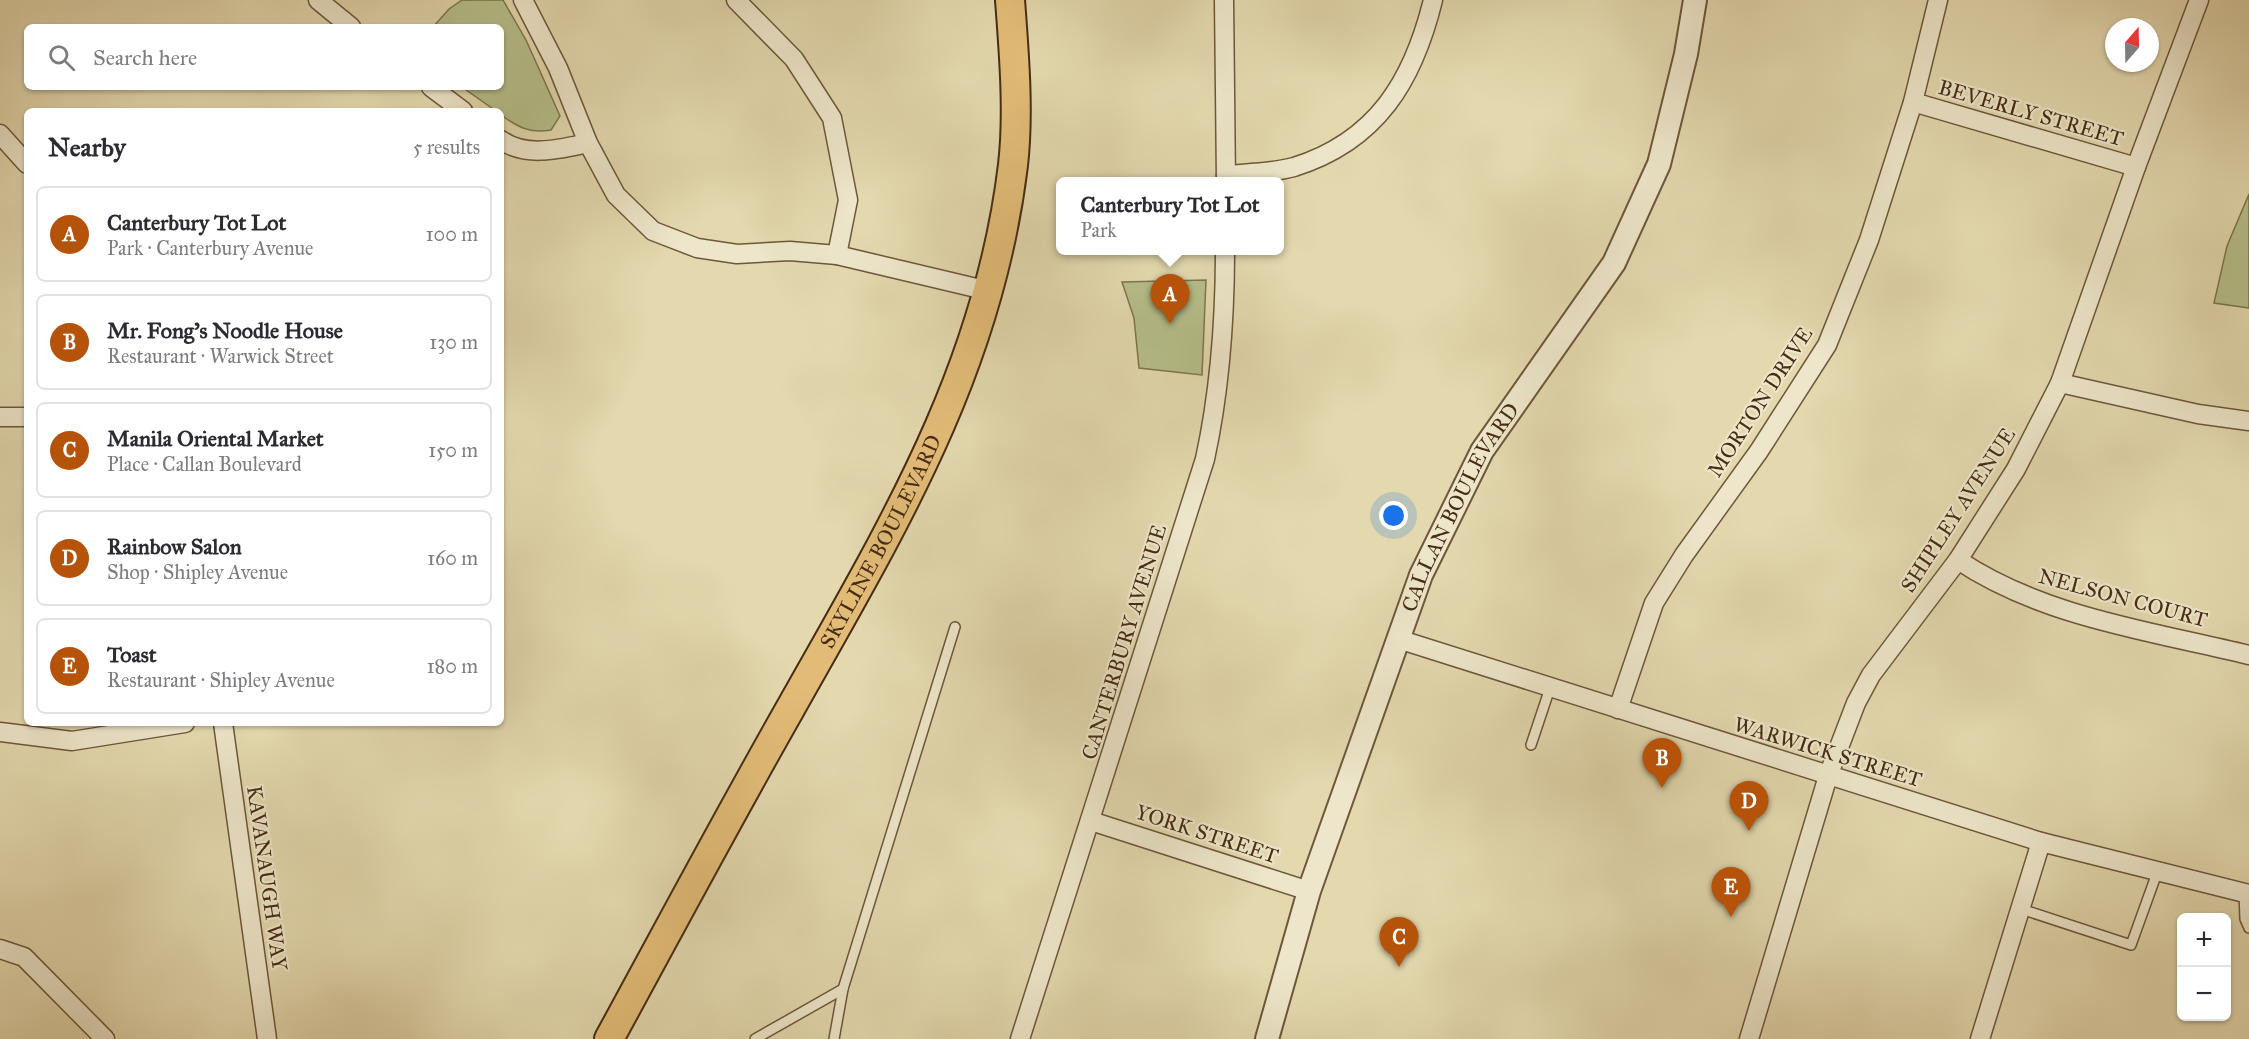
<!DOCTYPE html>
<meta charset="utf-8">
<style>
:root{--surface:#fff;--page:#f2f2f3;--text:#2b2b33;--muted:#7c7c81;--line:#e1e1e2;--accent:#b45309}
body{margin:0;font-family:"IM FELL Great Primer",serif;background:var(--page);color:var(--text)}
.controls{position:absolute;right:18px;bottom:18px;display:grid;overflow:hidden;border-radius:9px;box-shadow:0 2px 4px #0004}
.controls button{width:54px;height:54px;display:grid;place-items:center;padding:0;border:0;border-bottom:2px solid var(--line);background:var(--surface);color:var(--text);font:30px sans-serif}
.compass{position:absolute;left:2105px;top:18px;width:54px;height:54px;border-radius:50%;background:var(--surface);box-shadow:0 2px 4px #0004;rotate:20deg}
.you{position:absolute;left:1394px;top:516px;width:21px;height:21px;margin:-15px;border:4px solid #fff;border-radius:50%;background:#1a73e8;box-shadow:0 0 0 9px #1a73e833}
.badge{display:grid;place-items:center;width:39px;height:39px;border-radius:50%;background:var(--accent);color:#fff;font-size:20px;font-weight:700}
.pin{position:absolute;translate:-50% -50px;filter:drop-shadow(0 2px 3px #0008)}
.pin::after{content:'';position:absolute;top:32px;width:21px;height:18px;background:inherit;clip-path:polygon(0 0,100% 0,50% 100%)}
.popup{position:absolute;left:1056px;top:177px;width:228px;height:78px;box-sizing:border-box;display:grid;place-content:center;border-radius:9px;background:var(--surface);filter:drop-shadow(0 2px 4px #0005);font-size:20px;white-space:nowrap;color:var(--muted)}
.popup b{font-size:22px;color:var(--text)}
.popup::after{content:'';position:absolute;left:50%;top:100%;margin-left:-12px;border:12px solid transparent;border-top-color:var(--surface)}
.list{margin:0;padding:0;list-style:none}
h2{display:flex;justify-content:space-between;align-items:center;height:78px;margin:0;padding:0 24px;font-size:26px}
h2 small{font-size:20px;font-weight:400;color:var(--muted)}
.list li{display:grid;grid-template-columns:39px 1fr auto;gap:18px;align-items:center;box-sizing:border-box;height:96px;margin:0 12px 12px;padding:0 12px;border:2px solid var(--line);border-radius:9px}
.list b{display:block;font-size:22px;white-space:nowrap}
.list p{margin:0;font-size:20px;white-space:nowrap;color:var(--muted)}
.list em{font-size:20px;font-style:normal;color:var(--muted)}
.icon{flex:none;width:33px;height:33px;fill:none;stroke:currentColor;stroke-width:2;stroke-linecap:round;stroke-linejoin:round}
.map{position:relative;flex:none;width:2249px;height:1039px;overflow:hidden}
.search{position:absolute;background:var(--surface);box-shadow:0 2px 4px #0004;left:24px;top:24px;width:480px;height:66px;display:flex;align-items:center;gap:15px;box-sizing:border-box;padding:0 21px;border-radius:9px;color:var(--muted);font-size:22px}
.panel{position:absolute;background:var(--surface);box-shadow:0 2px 4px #0004;left:24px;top:108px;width:480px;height:618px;border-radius:9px}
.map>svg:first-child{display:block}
</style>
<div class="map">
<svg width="2249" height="1039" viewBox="0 0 2249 1039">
<rect width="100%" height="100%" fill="#e3d8ae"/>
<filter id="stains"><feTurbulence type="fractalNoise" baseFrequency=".00333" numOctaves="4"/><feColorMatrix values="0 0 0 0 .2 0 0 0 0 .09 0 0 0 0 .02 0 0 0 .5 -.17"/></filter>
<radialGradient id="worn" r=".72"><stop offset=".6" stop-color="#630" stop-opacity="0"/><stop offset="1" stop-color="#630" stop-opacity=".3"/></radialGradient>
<g fill="#b5be89" stroke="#7e754e" stroke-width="1.5">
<path d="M462 0H503L526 40 560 116 551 130C530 134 518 127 501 115V111H496L462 87H501V27H433L449 9Z"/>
<polygon points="2249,194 2249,308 2214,303 2227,246"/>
<polygon points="1206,280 1202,375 1139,368 1134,318 1122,282"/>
</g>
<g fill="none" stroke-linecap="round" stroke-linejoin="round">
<defs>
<g id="service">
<polyline points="1531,745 1550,688"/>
<polyline points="2244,893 2245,919 2249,928"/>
<polyline points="2021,909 2131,945 2157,873"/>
<polyline points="755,1039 843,989 955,627"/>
<polyline points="834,1039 843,989"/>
</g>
<g id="minor">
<polyline points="318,0 351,27"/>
<polyline points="523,0 558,68 588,143 616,195 653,231 697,248 737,254 790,251 837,255 989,291"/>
<polyline points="736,0 794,59 832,118 848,200 837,255"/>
<polyline points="1224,0 1226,182"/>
<polyline points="431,87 463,111"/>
<polyline points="1913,102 2136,167"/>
<polyline points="0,134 27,164"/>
<path d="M501 140C526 158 560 149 588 143"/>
<path d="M1226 175C1248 173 1273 173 1294 167 1377 141 1413 81 1433 0"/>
<polyline points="2060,383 2198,414 2249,421"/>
<polyline points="0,417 27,417"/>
<path d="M1958 560C2043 617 2150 631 2249 655"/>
<polyline points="1398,639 2041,842 2249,894"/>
<polyline points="1618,709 1654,603 1684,555 1759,451 1827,345 1869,240 1913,102 1938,0"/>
<polyline points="223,723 267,1039"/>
<polyline points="0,732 72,741 185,723"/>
<polyline points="1091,821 1309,891"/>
<polyline points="0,949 24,957 105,1039"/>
<path d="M1020 1039 1205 459C1220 390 1225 321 1225 250"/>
<polyline points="1749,1039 1828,776 1856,703 1871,675 1958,560 2016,469 2060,383 2136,167 2199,0"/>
<polyline points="1980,1039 2041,842"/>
</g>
<g id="tertiary">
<path id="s1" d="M1267 1039 1309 891 1421 575 1482 451 1614 263 1659 164 1686 54 1695 0"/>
</g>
<g id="primary">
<path id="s2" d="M609 1039C669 929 728 818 790 709 890 531 988 373 1013 165 1019 113 1014 53 1010 0"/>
</g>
</defs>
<use href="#service" stroke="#6e573a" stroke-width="12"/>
<use href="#minor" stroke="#6e573a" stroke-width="21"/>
<use href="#tertiary" stroke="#6e573a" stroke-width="26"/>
<use href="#primary" stroke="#472c14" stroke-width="32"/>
<use href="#service" stroke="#ede6ca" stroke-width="9"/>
<use href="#minor" stroke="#ede6ca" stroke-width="18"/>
<use href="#tertiary" stroke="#ede6ca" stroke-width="22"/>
<use href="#primary" stroke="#e2bc77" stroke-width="28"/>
</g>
<g text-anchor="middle" stroke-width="4.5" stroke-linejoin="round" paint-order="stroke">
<g font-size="21" fill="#472c14" stroke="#ede6ca">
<text transform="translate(2031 113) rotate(16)" y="7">BEVERLY STREET</text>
<text transform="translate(1760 402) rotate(-57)" y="7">MORTON DRIVE</text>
<text dy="7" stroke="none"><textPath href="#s1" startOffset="567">CALLAN BOULEVARD</textPath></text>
<text transform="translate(1958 510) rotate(-57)" y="7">SHIPLEY AVENUE</text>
<text dy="7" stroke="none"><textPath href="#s2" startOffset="567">SKYLINE BOULEVARD</textPath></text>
<text transform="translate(2123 598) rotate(15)" y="7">NELSON COURT</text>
<text transform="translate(1124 642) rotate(-73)" y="7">CANTERBURY AVENUE</text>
<text transform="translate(1828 752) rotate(17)" y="7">WARWICK STREET</text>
<text transform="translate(1207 834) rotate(18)" y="7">YORK STREET</text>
<text transform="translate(267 878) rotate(82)" y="7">KAVANAUGH WAY</text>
</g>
</g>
<rect width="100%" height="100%" filter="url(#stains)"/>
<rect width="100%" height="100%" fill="url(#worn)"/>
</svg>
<div class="controls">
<button>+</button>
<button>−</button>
</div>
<svg class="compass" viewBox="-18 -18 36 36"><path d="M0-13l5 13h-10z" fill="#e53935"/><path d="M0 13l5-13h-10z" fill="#7c7c81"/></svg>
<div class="you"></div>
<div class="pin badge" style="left:1170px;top:324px">A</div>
<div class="popup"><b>Canterbury Tot Lot</b>Park</div>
<div class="pin badge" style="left:1662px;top:788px">B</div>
<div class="pin badge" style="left:1399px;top:967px">C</div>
<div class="pin badge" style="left:1749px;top:831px">D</div>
<div class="pin badge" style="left:1731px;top:917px">E</div>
<div class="search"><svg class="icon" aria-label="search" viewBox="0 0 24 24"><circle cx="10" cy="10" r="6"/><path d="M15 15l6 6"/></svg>Search here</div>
<section class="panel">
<h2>Nearby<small>5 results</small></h2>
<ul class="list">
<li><span class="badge">A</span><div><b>Canterbury Tot Lot</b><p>Park · Canterbury Avenue</p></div><em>100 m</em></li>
<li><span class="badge">B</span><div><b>Mr. Fong's Noodle House</b><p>Restaurant · Warwick Street</p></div><em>130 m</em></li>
<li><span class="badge">C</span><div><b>Manila Oriental Market</b><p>Place · Callan Boulevard</p></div><em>150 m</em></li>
<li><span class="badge">D</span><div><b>Rainbow Salon</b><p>Shop · Shipley Avenue</p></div><em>160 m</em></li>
<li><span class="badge">E</span><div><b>Toast</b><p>Restaurant · Shipley Avenue</p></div><em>180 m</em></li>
</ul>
</section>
</div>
